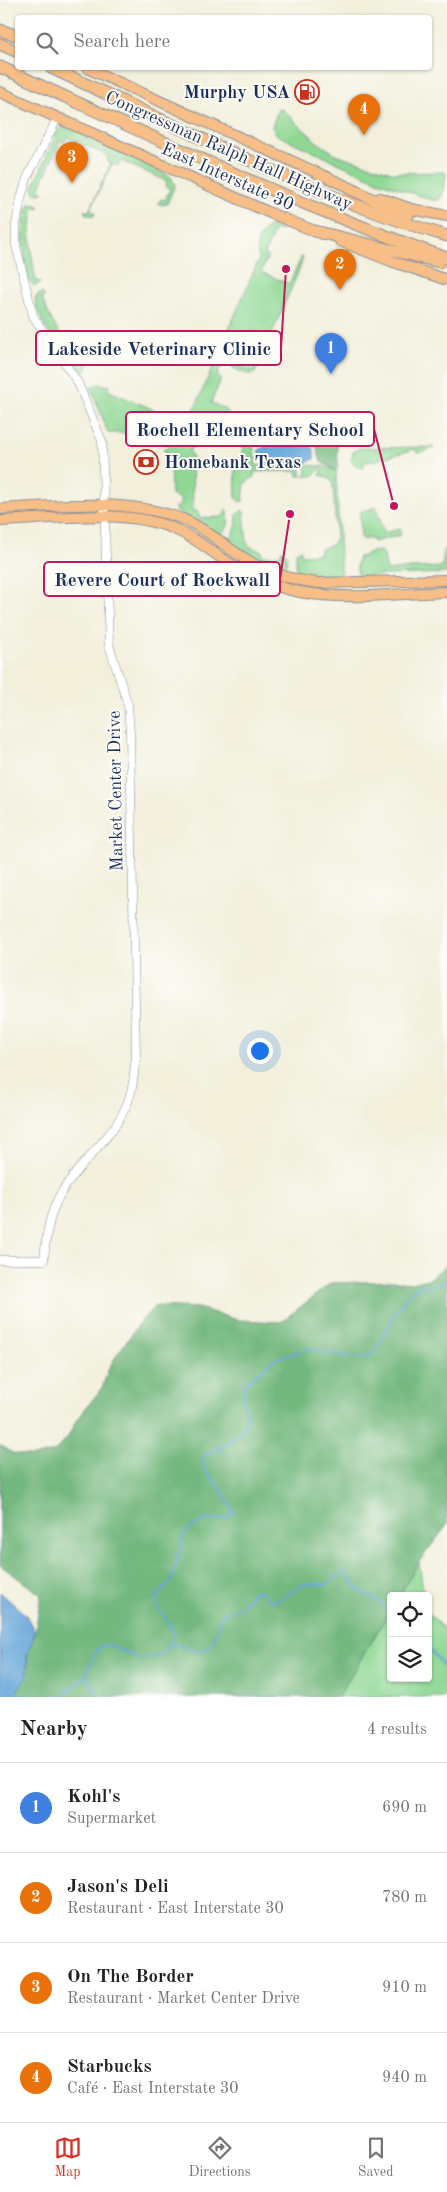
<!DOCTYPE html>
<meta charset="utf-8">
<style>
:root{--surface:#fff;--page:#f2f2f2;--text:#222;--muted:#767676;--line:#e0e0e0;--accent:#d93025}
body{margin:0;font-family:"Old Standard TT",serif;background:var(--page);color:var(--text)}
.controls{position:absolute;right:15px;bottom:15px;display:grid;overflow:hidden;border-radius:5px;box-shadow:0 1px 4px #0004}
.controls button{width:45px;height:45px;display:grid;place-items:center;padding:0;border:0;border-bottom:1px solid var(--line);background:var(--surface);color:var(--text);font:25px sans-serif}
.you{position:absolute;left:259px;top:1050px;width:18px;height:18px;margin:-12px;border:4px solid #fff;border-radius:50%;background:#1a73e8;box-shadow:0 0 0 8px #1a73e833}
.badge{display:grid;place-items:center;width:32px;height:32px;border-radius:50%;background:var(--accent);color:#fff;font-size:16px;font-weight:700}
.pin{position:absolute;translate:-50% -41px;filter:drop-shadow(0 1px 2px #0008)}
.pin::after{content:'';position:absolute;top:26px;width:18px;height:15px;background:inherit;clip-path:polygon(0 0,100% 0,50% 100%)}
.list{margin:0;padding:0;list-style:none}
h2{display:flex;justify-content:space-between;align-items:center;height:65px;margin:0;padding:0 20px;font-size:21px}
h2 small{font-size:16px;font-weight:400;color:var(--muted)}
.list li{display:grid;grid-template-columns:32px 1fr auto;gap:15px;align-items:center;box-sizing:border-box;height:90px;padding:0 20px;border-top:1px solid var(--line)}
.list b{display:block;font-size:19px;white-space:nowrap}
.list p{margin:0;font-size:16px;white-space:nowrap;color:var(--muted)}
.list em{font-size:16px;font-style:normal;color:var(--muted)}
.icon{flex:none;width:28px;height:28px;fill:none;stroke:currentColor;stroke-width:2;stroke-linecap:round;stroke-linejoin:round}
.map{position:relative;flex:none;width:447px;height:1697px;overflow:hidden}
.search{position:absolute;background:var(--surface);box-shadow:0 1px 4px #0004;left:15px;right:15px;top:15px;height:55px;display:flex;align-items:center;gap:12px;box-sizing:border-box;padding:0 18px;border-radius:5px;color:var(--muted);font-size:19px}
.sheet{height:425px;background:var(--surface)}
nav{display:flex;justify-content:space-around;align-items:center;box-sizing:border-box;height:70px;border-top:1px solid var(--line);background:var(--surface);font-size:14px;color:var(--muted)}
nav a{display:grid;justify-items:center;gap:2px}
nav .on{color:var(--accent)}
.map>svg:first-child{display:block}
</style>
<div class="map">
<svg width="447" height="1697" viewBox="0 0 447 1697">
<rect width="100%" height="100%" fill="#fdfcf7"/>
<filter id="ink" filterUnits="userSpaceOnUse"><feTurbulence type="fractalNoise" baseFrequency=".02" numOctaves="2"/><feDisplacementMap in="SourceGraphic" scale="10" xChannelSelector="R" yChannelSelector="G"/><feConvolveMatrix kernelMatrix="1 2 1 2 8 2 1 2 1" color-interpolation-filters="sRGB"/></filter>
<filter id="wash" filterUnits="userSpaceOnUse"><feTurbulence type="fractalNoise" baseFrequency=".0096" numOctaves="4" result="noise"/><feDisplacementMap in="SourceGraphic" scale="20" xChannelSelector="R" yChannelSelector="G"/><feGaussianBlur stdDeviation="1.12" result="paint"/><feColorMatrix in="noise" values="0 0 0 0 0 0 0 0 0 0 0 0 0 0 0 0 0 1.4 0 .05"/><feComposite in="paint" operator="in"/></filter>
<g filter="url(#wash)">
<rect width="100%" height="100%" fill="#f2efdb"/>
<g fill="#8fd894" stroke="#558479" fill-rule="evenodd">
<polygon points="278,109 283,110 317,142 337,155 395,173 445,172 446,175 442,196 439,200 432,200 375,180 277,135 272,127"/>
<polygon points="64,127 88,135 171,177 175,185 167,204 162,205 158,203 161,199 165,200 170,189 166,186 167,181 121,161 118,166 112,164 90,210 95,212 94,216 86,214 84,210 88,212 91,207 111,163 107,161 108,156 67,137 64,142 60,140 39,190 44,192 41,194 35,193 33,187 58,130"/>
<path d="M32 203 39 206V208L34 207C28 232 31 256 36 281L41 282 35 286 29 281C24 258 19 226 29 205Z"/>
<path d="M276 223 280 224 283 229 281 231 275 229 265 254 268 256 261 272 289 284 302 256 303 258 300 268 255 373C248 376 239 371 233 368L234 365 223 361 217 376 221 379 211 403 227 410 230 433 220 438 214 447 211 446 210 441 194 442V447L190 448V454L192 455 193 511H197L200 518 223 517 226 509 228 512C229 521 229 531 220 535L177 512 176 507 180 506 182 499 171 495 170 460 163 449 169 447V442L163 441 169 439V432L108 433 91 387 100 384 110 386 109 391 188 424 259 259C254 239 259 232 276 223ZM251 330 261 332 267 343 255 363 254 370C241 369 233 363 227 352L233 348 243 334Z"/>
<path d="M42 293 45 296 42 298C50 321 63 339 77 359L82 356 84 360 93 354 91 350 95 351 84 374H80C64 352 39 327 35 299L37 296Z"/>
<path d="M248 435C257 445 252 456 257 466H300L302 476H298L297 471 254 472V477L245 483 243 501 240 502 236 498 235 465 243 455V440Z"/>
<polygon points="433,447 434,448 418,453 415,449 374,461 364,462 364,468 355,466 351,460 353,452 359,448"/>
<polygon points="306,465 321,466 336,471 341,580 298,576 296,573 296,552 301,549 301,555 320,554 320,549 332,545 336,537 333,483 327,477 319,475 322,472 320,469 313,476 305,476 305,474 307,473"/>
<polygon points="376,507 384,533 400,529 401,535 373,542 373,539 361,539 360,512"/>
<polygon points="242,510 244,512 247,544 254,549 262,551 262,556 281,555 281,550 287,554 286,570 283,571 268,567 232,546 230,540 237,525 237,515"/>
<path d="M447 547V573L359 576C356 572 356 562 359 557L367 555V553L380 551 384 554 387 571 410 568 442 567 444 550Z"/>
<polygon points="419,1562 424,1596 399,1596"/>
<polygon points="391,1609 391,1678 428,1678 428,1612 447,1633 447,1697 338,1697"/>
</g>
<g fill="#73b87e" stroke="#47746e">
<polygon points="319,433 335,433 337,436 338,466 336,471 321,462 315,442"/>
<polygon points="447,1264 447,1525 419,1562 399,1596 391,1596 391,1609 338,1697 13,1697 17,1692 28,1665 27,1655 35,1632 41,1595 0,1565 0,1445 13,1453 33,1457 54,1452 68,1437 77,1419 102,1388 108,1370 118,1353 142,1320 155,1306 198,1308 238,1320 281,1322 331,1283 392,1281 412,1283 431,1278"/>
</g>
<g fill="#67a7da" stroke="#416b9c">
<polygon points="311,446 314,450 314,459 308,462 263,465 258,459 259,450 263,447"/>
<polygon points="0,1592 26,1615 35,1632 27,1655 27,1677 13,1697 0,1697"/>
</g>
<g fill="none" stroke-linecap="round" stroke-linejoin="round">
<g stroke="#67a7da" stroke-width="2">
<path d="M168 1646C180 1644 180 1647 191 1650 214 1656 217 1631 222 1614L240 1608 254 1591 261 1592 272 1601 281 1599 304 1584H328L344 1572 359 1590 378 1601 391 1613"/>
<polyline points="428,1647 447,1670"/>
<polyline points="86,1676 100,1697"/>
<polyline points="16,1692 27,1697"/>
<polyline points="52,1697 64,1696 86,1675 98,1648 108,1645 140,1658 160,1657 173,1639 173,1630 157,1606 157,1597 172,1580 184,1533 204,1520 225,1519 234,1512 221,1489 203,1468 204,1455 227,1445 243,1429 248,1418 242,1401 244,1384 277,1358 310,1349 357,1358 370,1356 376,1350 393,1318 407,1296 416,1288 447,1282"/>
</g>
</g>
</g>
<g filter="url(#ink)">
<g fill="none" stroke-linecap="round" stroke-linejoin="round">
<defs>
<path id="minor" d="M0 1260H44C46 1236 49 1211 63 1190 84 1157 121 1132 131 1092 134 1081 134 1069 136 1058L130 733 128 705 109 645 102 441 78 383 33 316 16 245V224L21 198 27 178 57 119"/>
<g id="major">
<polyline points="87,68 355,190"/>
<polyline points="0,92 270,213 322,234"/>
<polyline points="380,198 411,209 447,216"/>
<polyline points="340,241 391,261 447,280"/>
<path d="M0 509C62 506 126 497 185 520 209 530 227 549 249 561 270 574 294 580 318 583L447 580"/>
<path d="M0 521C53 519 123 508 172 528 194 537 211 551 230 564 251 578 275 587 300 592 346 601 400 593 447 592"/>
</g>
<g id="highway">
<polyline points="0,30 18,36"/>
<polyline points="0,44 18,52"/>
<path d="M0 67C147 134 294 205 447 258"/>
<path d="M51 68C180 127 311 196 447 236"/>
<polyline points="349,188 408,216"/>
<polyline points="315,231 439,262"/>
</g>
</defs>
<use href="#minor" stroke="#868f9c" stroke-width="9"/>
<use href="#major" stroke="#868f9c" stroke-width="12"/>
<use href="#highway" stroke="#868f9c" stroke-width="13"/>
<use href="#minor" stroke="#fff" stroke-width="8"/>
<use href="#major" stroke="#f7be87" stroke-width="10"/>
<use href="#highway" stroke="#f7be87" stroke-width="11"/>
</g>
</g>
<defs>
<symbol id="fuel-ring" viewBox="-11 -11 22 22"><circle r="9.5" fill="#fdfcf7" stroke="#c8321e" stroke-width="1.5"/><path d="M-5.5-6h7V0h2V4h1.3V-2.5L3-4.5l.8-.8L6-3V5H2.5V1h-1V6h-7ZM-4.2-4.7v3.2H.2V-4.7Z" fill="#c8321e"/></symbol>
<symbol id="bank-ring" viewBox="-11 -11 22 22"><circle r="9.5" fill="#fdfcf7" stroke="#c8321e" stroke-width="1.5"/><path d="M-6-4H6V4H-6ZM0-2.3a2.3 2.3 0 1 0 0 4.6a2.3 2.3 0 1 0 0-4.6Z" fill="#c8321e"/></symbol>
</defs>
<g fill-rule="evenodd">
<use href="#fuel-ring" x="293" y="78" width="28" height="28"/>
<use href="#bank-ring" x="132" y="448" width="28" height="28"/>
</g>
<g text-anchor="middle" stroke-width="4" stroke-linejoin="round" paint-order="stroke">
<g font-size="18" font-weight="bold" fill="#1b2f5e" stroke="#fdfcf7" text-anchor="end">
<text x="290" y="98">Murphy USA</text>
<text x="164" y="468" text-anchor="start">Homebank Texas</text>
</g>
<g font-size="18" fill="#1b2f5e" stroke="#fdfcf7">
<text transform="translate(229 150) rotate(24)" y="6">Congressman Ralph Hall Highway</text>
<text transform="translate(228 176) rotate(24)" y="6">East Interstate 30</text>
<text transform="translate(115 791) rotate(-91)" y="6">Market Center Drive</text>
</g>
</g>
<path fill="none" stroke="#c2185b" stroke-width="2" d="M286 269L281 348M394 506L374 429M290 514L280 579"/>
<g fill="#c2185b" stroke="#fdfcf7" stroke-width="2">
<circle cx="286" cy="269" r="5"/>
<circle cx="394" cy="506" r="5"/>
<circle cx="290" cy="514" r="5"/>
</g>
<g fill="#fdfcf7" stroke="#c2185b" stroke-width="2">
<rect x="36" y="331" width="245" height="34" rx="5"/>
<rect x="126" y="412" width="248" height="34" rx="5"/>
<rect x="44" y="562" width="236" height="34" rx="5"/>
</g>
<g font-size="19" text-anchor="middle" font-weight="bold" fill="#1b2f5e">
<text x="159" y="355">Lakeside Veterinary Clinic</text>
<text x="250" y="436">Rochell Elementary School</text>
<text x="162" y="586">Revere Court of Rockwall</text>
</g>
</svg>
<div class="controls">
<button><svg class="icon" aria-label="locate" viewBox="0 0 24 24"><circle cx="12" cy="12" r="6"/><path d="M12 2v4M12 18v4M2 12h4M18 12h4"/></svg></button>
<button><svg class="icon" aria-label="layers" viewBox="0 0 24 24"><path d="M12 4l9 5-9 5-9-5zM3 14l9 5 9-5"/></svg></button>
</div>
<div class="you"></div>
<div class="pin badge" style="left:331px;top:374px;background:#3f7fe0">1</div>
<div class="pin badge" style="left:340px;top:290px;background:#e8710a">2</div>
<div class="pin badge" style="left:72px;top:183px;background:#e8710a">3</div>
<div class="pin badge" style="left:364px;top:135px;background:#e8710a">4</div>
<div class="search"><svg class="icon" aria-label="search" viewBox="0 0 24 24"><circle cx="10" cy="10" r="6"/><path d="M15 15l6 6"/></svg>Search here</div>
</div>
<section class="sheet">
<h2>Nearby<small>4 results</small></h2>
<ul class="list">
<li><span class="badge" style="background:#3f7fe0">1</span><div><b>Kohl's</b><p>Supermarket</p></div><em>690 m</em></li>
<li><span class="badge" style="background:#e8710a">2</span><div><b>Jason's Deli</b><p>Restaurant · East Interstate 30</p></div><em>780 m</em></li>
<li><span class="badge" style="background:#e8710a">3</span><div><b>On The Border</b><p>Restaurant · Market Center Drive</p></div><em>910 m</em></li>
<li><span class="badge" style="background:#e8710a">4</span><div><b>Starbucks</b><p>Café · East Interstate 30</p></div><em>940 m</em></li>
</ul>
</section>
<nav>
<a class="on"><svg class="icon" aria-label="map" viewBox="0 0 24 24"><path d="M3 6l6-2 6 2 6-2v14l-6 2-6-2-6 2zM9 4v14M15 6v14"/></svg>Map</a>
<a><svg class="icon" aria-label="directions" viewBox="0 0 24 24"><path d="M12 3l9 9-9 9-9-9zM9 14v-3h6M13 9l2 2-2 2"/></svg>Directions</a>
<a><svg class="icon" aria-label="saved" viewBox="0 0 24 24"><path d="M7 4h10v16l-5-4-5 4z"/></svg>Saved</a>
</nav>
